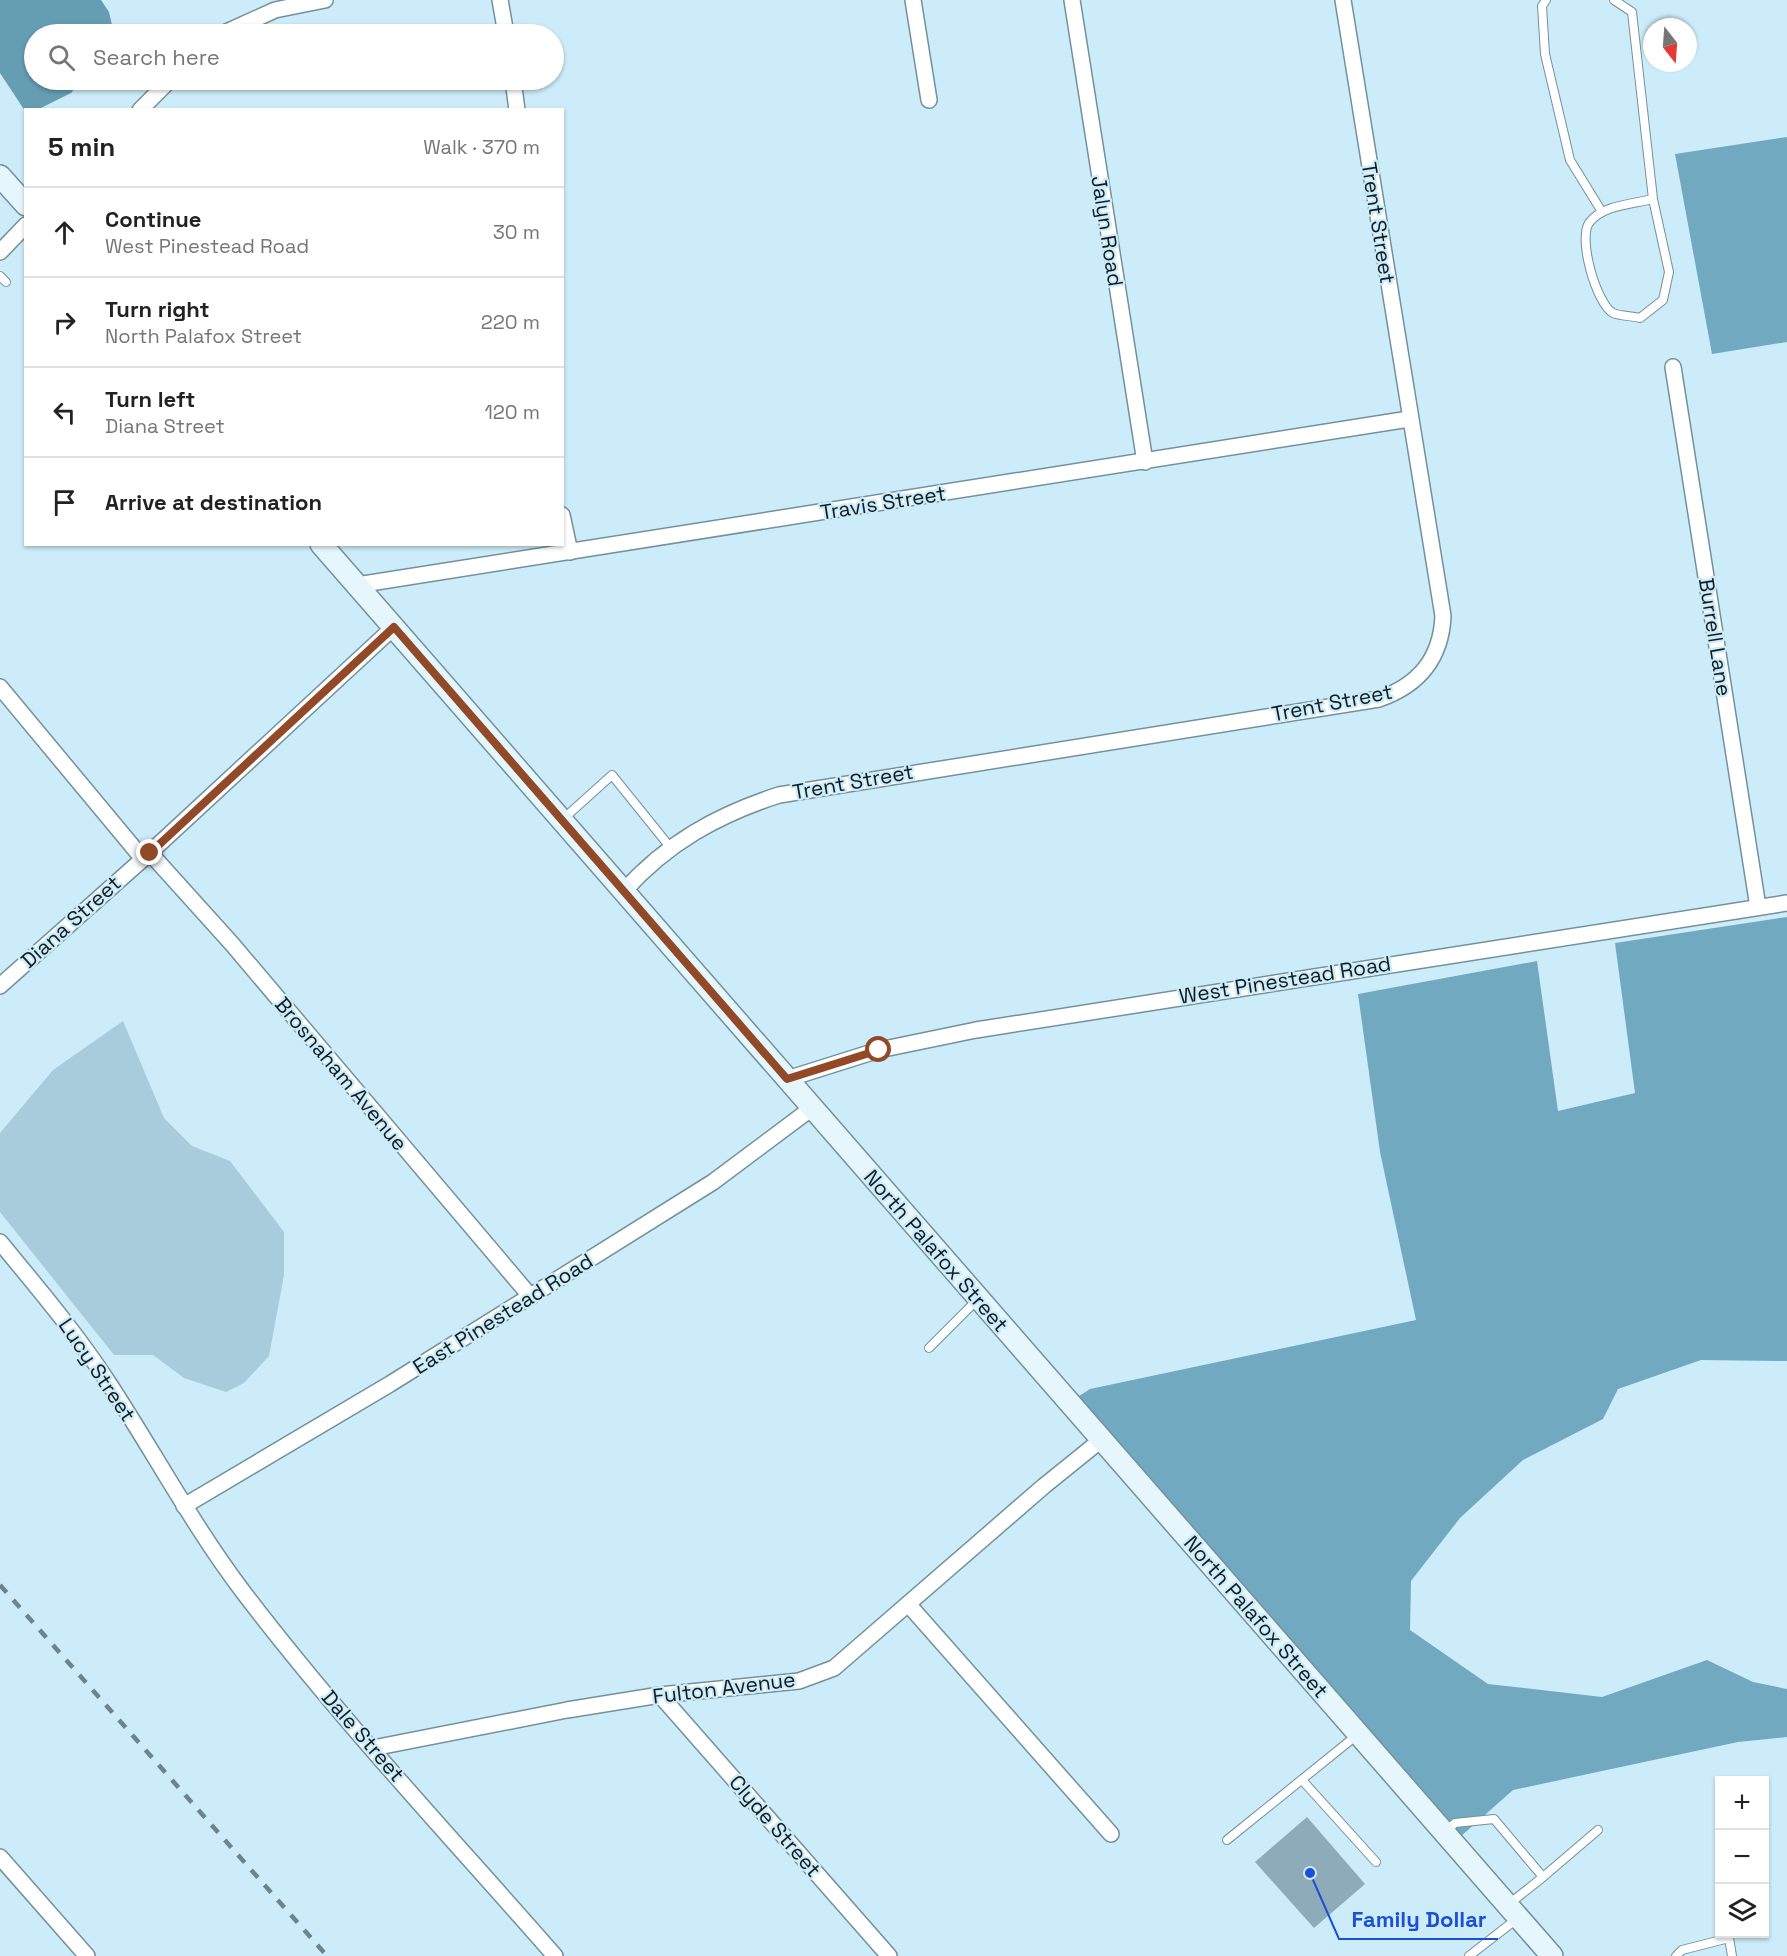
<!DOCTYPE html>
<meta charset="utf-8">
<style>
:root{--surface:#fff;--page:#f2f2f2;--text:#222;--muted:#767676;--line:#e0e0e0}
body{margin:0;font-family:"Space Grotesk",sans-serif;background:var(--page);color:var(--text)}
.controls{position:absolute;right:18px;bottom:18px;display:grid;overflow:hidden;border-radius:0px;box-shadow:0 2px 4px #0004}
.controls button{width:54px;height:54px;display:grid;place-items:center;padding:0;border:0;border-bottom:2px solid var(--line);background:var(--surface);color:var(--text);font:30px sans-serif}
.compass{position:absolute;left:1643px;top:18px;width:54px;height:54px;border-radius:50%;background:var(--surface);box-shadow:0 2px 4px #0004;rotate:163deg}
.stop{position:absolute;width:18px;height:18px;margin:-14px;border:4px solid #914928;border-radius:50%;background:#fff}
.stop.end{background:#914928;border-color:#fff;box-shadow:0 2px 6px #0008}
.list{margin:0;padding:0;list-style:none}
h2{display:flex;justify-content:space-between;align-items:center;height:78px;margin:0;padding:0 24px;font-size:26px}
h2 small{font-size:20px;font-weight:400;color:var(--muted)}
.list li{display:grid;grid-template-columns:39px 1fr auto;gap:18px;align-items:center;box-sizing:border-box;height:90px;padding:0 24px;border-top:2px solid var(--line)}
.list b{display:block;font-size:22px;white-space:nowrap}
.list p{margin:0;font-size:20px;white-space:nowrap;color:var(--muted)}
.list em{font-size:20px;font-style:normal;color:var(--muted)}
.icon{flex:none;width:33px;height:33px;fill:none;stroke:currentColor;stroke-width:2;stroke-linecap:round;stroke-linejoin:round}
.map{position:relative;flex:none;width:1787px;height:1956px;overflow:hidden}
.search{position:absolute;background:var(--surface);box-shadow:0 2px 4px #0004;left:24px;top:24px;width:540px;height:66px;display:flex;align-items:center;gap:15px;box-sizing:border-box;padding:0 21px;border-radius:33px;color:var(--muted);font-size:22px}
.panel{position:absolute;background:var(--surface);box-shadow:0 2px 4px #0004;left:24px;top:108px;width:540px;height:438px;border-radius:0px}
.map>svg:first-child{display:block}
</style>
<div class="map">
<svg width="1787" height="1956" viewBox="0 0 1787 1956">
<rect width="100%" height="100%" fill="#ccecf9"/>
<polygon fill="#a8ccdb" points="123,1021 164,1118 192,1146 230,1161 284,1232 284,1275 269,1356 244,1383 226,1392 184,1378 153,1355 114,1355 0,1212 0,1133 53,1070"/>
<g fill="#71aac0">
<polygon points="1787,137 1787,342 1712,354 1675,154"/>
<polygon points="1787,917 1787,1361 1701,1360 1618,1389 1603,1419 1523,1460 1460,1518 1411,1581 1410,1630 1488,1684 1602,1697 1707,1660 1753,1682 1787,1689 1787,1737 1738,1742 1513,1790 1460,1837 1076,1398 1090,1389 1416,1320 1380,1152 1358,994 1537,961 1558,1111 1635,1093 1615,943"/>
</g>
<polygon fill="#659db3" points="0,0 101,0 109,12 113,29 110,34 34,34 34,80 82,80 71,93 39,109 25,111 0,73"/>
<polygon fill="#8dabb8" points="1307,1817 1365,1884 1314,1928 1255,1862"/>
<g fill="none" stroke-linecap="round" stroke-linejoin="round">
<defs>
<g id="lane">
<polyline points="1546,0 1542,6 1545,54 1570,160 1602,212"/>
<path d="M1614 0 1632 12 1653 199 1669 272 1663 300 1640 318C1633 316 1620 316 1613 313 1596 303 1578 239 1589 223 1602 205 1633 204 1653 199"/>
<polyline points="0,276 6,282"/>
<polyline points="562,820 612,775 670,847"/>
<polyline points="929,1348 977,1300"/>
<polyline points="1302,1780 1376,1862"/>
<polyline points="1445,1832 1455,1823 1494,1819 1543,1877 1509,1904"/>
<polyline points="1227,1840 1357,1735"/>
<polyline points="1543,1877 1598,1830"/>
<polyline points="1469,1956 1518,1918"/>
<polyline points="1676,1956 1682,1950 1729,1938 1732,1956"/>
</g>
<g id="street">
<polyline points="500,0 506,34"/>
<polyline points="913,0 929,100"/>
<polyline points="1072,0 1145,462"/>
<polyline points="222,34 275,10 325,0"/>
<polyline points="513,80 517,110"/>
<polyline points="140,110 170,80"/>
<polyline points="0,252 26,225"/>
<polyline points="1673,367 1758,907"/>
<polyline points="562,515 570,552"/>
<polyline points="357,585 1409,419"/>
<polyline points="0,687 143,859"/>
<polyline points="150,853 232,944 531,1297"/>
<path d="M623 892C667 843 717 815 779 795L1379 699C1419 685 1441 659 1443 616L1343 0"/>
<polyline points="0,986 143,859 394,627"/>
<polyline points="787,1079 879,1050 976,1030 1787,903"/>
<path d="M0 1242C37 1287 76 1333 108 1382 154 1452 193 1526 244 1593 340 1719 450 1836 555 1956"/>
<polyline points="184,1506 390,1384 713,1182 812,1108"/>
<polyline points="908,1604 1111,1834"/>
<polyline points="660,1695 889,1956"/>
<polyline points="373,1748 567,1710 660,1695 799,1681 834,1668 1044,1486 1101,1440"/>
<polyline points="0,1857 87,1956"/>
</g>
<g id="secondary">
<polyline points="0,176 26,205"/>
<polyline points="321,544 1552,1956"/>
</g>
</defs>
<use href="#lane" stroke="#73919d" stroke-width="10"/>
<use href="#street" stroke="#73919d" stroke-width="18"/>
<use href="#secondary" stroke="#73919d" stroke-width="24"/>
<use href="#lane" stroke="#fff" stroke-width="8"/>
<use href="#street" stroke="#fff" stroke-width="15"/>
<use href="#secondary" stroke="#e5f6fd" stroke-width="21"/>
<polyline stroke="#6e848d" stroke-width="4.5" stroke-dasharray="10 10" stroke-linecap="butt" points="0,1585 327,1956"/>
</g>
<g fill="none" stroke-linecap="round" stroke-linejoin="round">
<polyline stroke="#914928" stroke-width="8" points="150,853 394,627 787,1079 879,1050"/>
</g>
<g text-anchor="middle" stroke-width="4.5" stroke-linejoin="round" paint-order="stroke">
<g font-size="21" fill="#101c21" stroke="#ccecf9">
<text transform="translate(1378 223) rotate(81)" y="7">Trent Street</text>
<text transform="translate(1107 231) rotate(81)" y="7">Jalyn Road</text>
<text transform="translate(883 503) rotate(-9)" y="7">Travis Street</text>
<text transform="translate(1715 637) rotate(81)" y="7">Burrell Lane</text>
<text transform="translate(1332 703) rotate(-11)" y="7">Trent Street</text>
<text transform="translate(853 782) rotate(-10)" y="7">Trent Street</text>
<text transform="translate(71 922) rotate(-42)" y="7">Diana Street</text>
<text transform="translate(1285 980) rotate(-9)" y="7">West Pinestead Road</text>
<text transform="translate(341 1074) rotate(50)" y="7">Brosnaham Avenue</text>
<text transform="translate(936 1251) rotate(49)" y="7">North Palafox Street</text>
<text transform="translate(503 1314) rotate(-32)" y="7">East Pinestead Road</text>
<text transform="translate(97 1370) rotate(56)" y="7">Lucy Street</text>
<text transform="translate(1256 1617) rotate(49)" y="7">North Palafox Street</text>
<text transform="translate(724 1688) rotate(-7)" y="7">Fulton Avenue</text>
<text transform="translate(363 1736) rotate(49)" y="7">Dale Street</text>
<text transform="translate(775 1826) rotate(49)" y="7">Clyde Street</text>
</g>
</g>
<path fill="none" stroke="#1d4ed8" stroke-width="2" d="M1310 1873L1339 1939H1498"/>
<circle fill="#1d4ed8" stroke="#ccecf9" stroke-width="2" cx="1310" cy="1873" r="6"/>
<g font-size="22" text-anchor="middle" font-weight="bold" fill="#1d4ed8" stroke="#ccecf9" stroke-width="4.5" stroke-linejoin="round" paint-order="stroke">
<text x="1419" y="1927">Family Dollar</text>
</g>
</svg>
<div class="controls">
<button>+</button>
<button>−</button>
<button><svg class="icon" aria-label="layers" viewBox="0 0 24 24"><path d="M12 4l9 5-9 5-9-5zM3 14l9 5 9-5"/></svg></button>
</div>
<svg class="compass" viewBox="-18 -18 36 36"><path d="M0-13l5 13h-10z" fill="#e53935"/><path d="M0 13l5-13h-10z" fill="#767676"/></svg>
<div class="stop" style="left:879px;top:1050px"></div>
<div class="stop end" style="left:150px;top:853px"></div>
<div class="search"><svg class="icon" aria-label="search" viewBox="0 0 24 24"><circle cx="10" cy="10" r="6"/><path d="M15 15l6 6"/></svg>Search here</div>
<section class="panel">
<h2>5 min<small>Walk · 370 m</small></h2>
<ul class="list">
<li><svg class="icon" aria-label="ahead" viewBox="0 0 24 24"><path d="M12 20V5M6 11l6-6 6 6"/></svg><div><b>Continue</b><p>West Pinestead Road</p></div><em>30 m</em></li>
<li><svg class="icon" aria-label="right" viewBox="0 0 24 24"><path d="M7 20v-9h11M14 6l5 5-5 5"/></svg><div><b>Turn right</b><p>North Palafox Street</p></div><em>220 m</em></li>
<li><svg class="icon" aria-label="left" viewBox="0 0 24 24"><path d="M17 20v-9H6M10 6l-5 5 5 5"/></svg><div><b>Turn left</b><p>Diana Street</p></div><em>120 m</em></li>
<li><svg class="icon" aria-label="arrive" viewBox="0 0 24 24"><path d="M6 21V4h12l-3 4 3 4H6"/></svg><div><b>Arrive at destination</b></div></li>
</ul>
</section>
</div>
